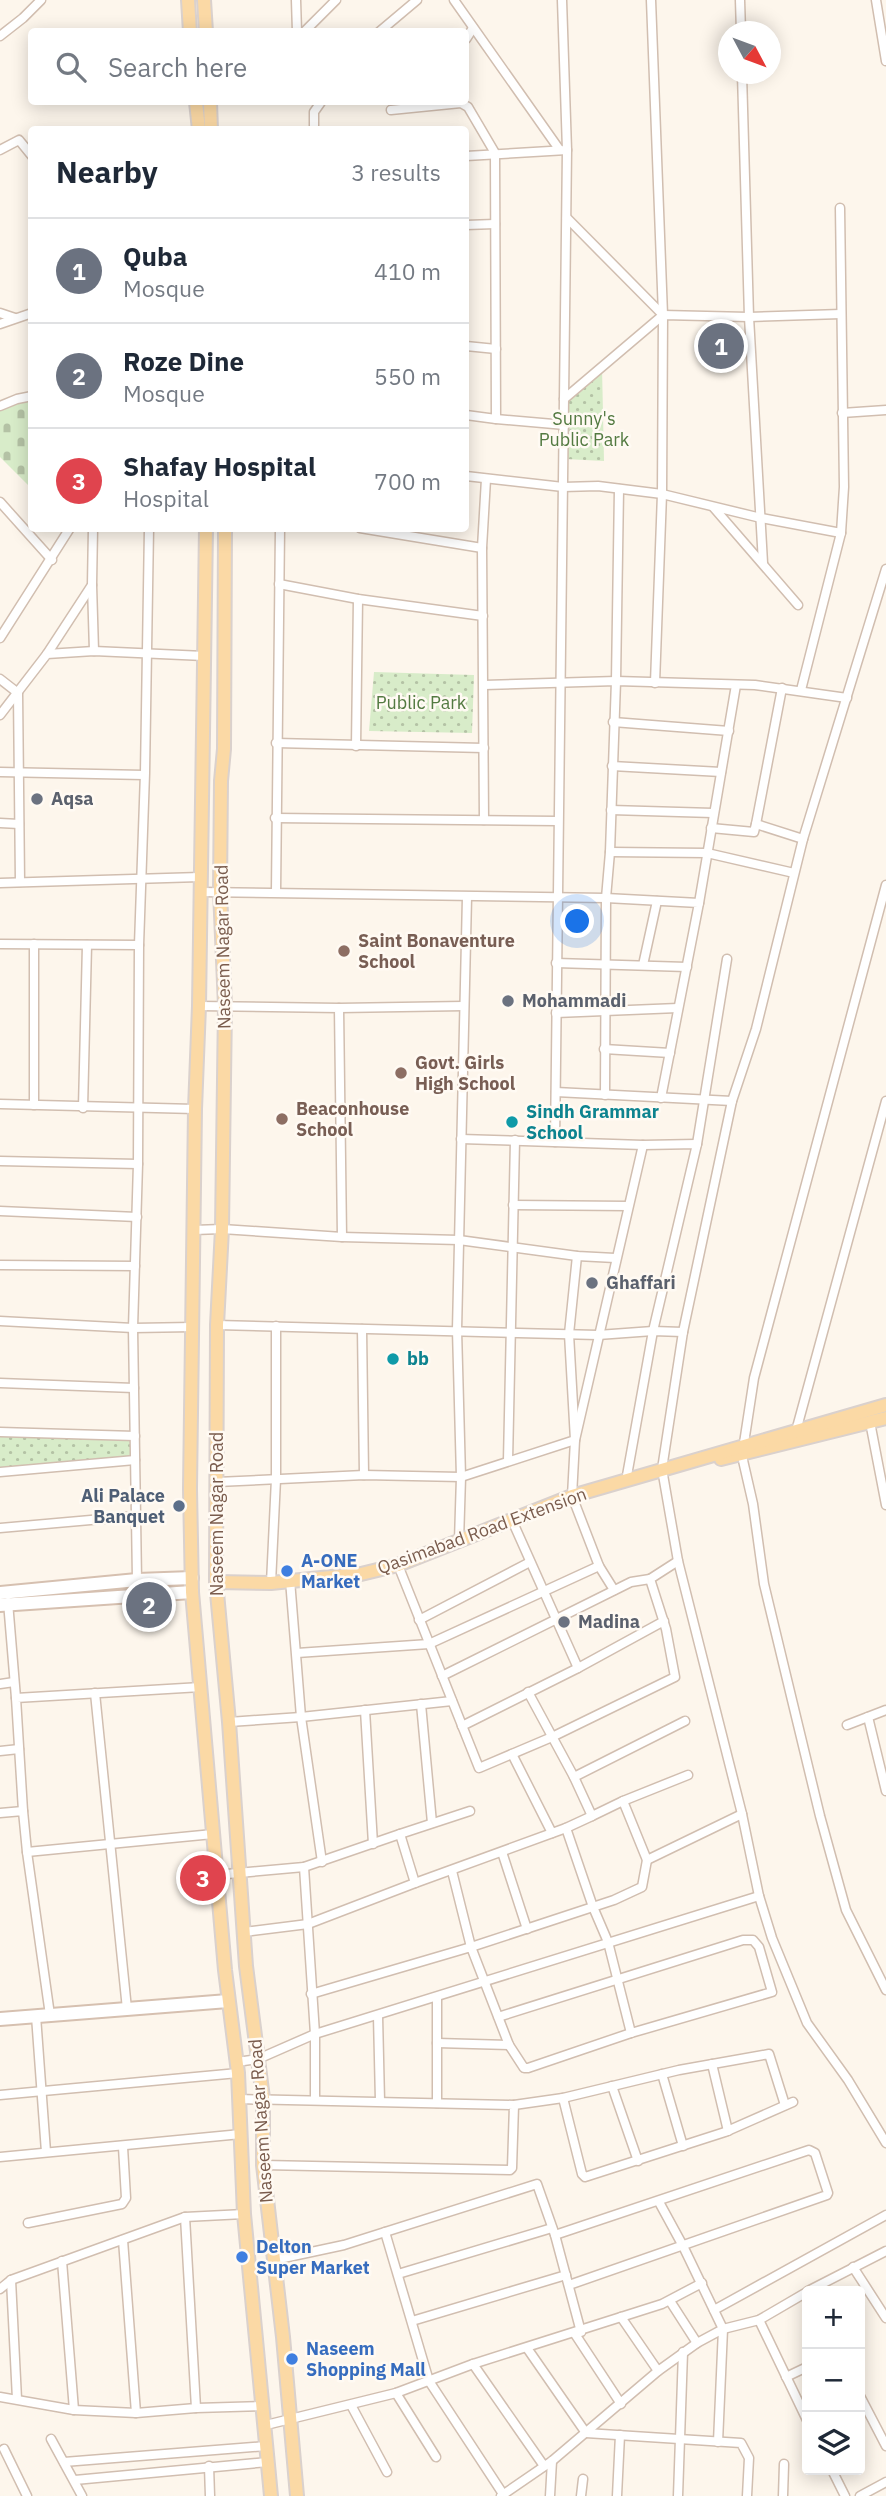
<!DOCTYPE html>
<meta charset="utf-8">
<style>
:root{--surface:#fff;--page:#f6f6f7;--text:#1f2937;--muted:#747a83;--line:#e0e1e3;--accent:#7c3aed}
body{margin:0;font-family:"IBM Plex Sans",sans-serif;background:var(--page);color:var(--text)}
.controls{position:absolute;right:21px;bottom:21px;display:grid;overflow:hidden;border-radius:7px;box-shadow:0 4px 18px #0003}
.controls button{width:63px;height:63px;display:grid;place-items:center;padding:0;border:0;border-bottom:2px solid var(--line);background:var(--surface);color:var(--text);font:35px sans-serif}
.compass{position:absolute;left:718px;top:21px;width:63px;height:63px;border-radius:50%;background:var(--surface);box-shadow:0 4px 18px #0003;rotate:131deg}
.you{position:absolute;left:578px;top:922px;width:24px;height:24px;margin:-18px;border:5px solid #fff;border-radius:50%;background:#1a73e8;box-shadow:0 0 0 10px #1a73e833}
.badge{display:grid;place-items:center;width:46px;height:46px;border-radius:50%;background:var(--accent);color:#fff;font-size:23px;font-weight:700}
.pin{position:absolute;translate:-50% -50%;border:4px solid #fff;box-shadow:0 2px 7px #0006}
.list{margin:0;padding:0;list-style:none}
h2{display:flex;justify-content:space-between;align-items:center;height:91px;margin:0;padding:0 28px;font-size:30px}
h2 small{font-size:23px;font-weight:400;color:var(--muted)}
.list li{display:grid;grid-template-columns:46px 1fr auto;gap:21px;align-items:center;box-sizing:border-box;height:105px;padding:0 28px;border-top:2px solid var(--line)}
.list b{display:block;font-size:26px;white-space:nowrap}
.list p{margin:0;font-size:23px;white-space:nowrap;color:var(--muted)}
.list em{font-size:23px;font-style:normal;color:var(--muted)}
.icon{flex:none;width:38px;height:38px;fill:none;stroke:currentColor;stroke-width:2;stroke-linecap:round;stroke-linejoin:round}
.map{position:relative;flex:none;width:886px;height:2496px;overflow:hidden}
.search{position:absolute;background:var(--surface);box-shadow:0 4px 18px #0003;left:28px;top:28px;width:441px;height:77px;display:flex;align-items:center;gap:18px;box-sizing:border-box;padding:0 24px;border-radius:7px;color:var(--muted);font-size:26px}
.panel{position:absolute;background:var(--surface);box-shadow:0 4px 18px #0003;left:28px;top:126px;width:441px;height:406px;border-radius:7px}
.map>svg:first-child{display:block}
</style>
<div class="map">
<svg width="886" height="2496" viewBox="0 0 886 2496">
<defs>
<pattern id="grass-dots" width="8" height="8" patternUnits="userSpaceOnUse" patternTransform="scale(1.75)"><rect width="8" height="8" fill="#d8ecc9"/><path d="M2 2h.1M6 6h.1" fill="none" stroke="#b4c2a5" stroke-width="1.8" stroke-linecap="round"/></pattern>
<pattern id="cemetery-stones" width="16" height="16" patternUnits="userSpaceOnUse" patternTransform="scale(1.75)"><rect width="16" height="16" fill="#d8ecc9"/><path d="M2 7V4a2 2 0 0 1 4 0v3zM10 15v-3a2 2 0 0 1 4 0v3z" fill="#b4c2a5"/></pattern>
</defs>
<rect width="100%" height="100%" fill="#fdf6ec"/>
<g fill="url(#grass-dots)">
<polygon points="602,367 604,461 565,459 564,399"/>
<polygon points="374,672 474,675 472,733 369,731"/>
<polygon points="0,1432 135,1436 135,1460 0,1472"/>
</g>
<polygon fill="url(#cemetery-stones)" points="31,396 31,488 0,457 0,406"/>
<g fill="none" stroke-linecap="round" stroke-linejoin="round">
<defs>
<g id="street">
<polyline points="296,0 297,32"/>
<polyline points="454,0 559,149"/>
<polyline points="651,0 663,315 662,494 655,683"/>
<polyline points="740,0 741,32"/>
<polyline points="876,0 886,61"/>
<polyline points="304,32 336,0"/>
<polyline points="379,32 417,0"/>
<polyline points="0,36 23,18 41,0"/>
<polyline points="466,39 473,28"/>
<polyline points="742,74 749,317 763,563"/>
<polyline points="391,110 461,103 468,107 495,153 496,419 466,415"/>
<polyline points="314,130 314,112 321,102"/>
<polyline points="0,150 19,140 32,156"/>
<polyline points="466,156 567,150 562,0"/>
<polyline points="840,208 844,487 841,533"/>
<polyline points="567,218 663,315"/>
<polyline points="466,225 495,224"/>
<polyline points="0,313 15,318"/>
<polyline points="0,324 32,313"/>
<polyline points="466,346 496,349"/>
<polyline points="564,399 663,315 749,317 841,314"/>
<polyline points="0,406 17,399 32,396"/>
<polyline points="842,413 886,410"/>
<polyline points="496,419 565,425"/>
<polyline points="466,476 563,487 598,486 662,494 761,518 841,533 801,690"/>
<polyline points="0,502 52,560"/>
<polyline points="714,508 798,605"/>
<polyline points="360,528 482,548"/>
<polyline points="886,569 803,839 756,1029 732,1101 683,1332 662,1469 678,1561 742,1814 759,1896 772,1938 807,2023 848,2080 886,2143"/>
<polyline points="279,584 358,599 483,616"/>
<polyline points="92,585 94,651"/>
<polyline points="0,638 70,528"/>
<polyline points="47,654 92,585 93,528"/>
<polyline points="0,679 18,693 20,882"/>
<polyline points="484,685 616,681 755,685 847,698"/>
<polyline points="782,688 756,824 803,839"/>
<polyline points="0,715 47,654 94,651 204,656"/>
<polyline points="613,722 729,731"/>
<polyline points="276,743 484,748"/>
<polyline points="356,746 358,599"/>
<polyline points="612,766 721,772"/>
<polyline points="0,772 144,775"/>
<polyline points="611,810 713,813"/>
<polyline points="275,818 557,821"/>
<polyline points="484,820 482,548 486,479"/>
<polyline points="0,823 19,824"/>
<polyline points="711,828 754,832 756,824"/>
<polyline points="610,852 707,853 794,873"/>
<polyline points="0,883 200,877"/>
<polyline points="886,885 754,1378 742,1456 753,1504 764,1584 820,1816 846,1910 886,1990"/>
<polyline points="200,892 606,898 699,903 661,1098"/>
<polyline points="276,892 280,528"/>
<polyline points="699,903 736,685"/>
<polyline points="0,944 139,945 138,1164 133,1328 137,1580"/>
<polyline points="139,945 145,773 149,528"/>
<polyline points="556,963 687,967"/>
<polyline points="643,965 657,901"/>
<polyline points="339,1008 464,1006"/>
<polyline points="556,1013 678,1008"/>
<polyline points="604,1049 670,1053"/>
<polyline points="556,1092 732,1101"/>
<polyline points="605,1095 606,898 610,852 616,681 619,489"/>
<polyline points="0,1104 195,1109"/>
<polyline points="34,1105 34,944"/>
<polyline points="83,1108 87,945"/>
<polyline points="461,1139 643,1145 697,1144 653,1331 626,1481"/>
<polyline points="555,1142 567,150"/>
<polyline points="697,1144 727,959"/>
<polyline points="0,1161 138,1164"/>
<polyline points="513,1205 628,1206"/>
<polyline points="0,1211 137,1217"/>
<polyline points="194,1230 222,1229 342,1237 339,1008 199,1006"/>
<polyline points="342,1237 459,1240 577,1256 615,1258"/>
<polyline points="0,1265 135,1266"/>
<polyline points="0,1321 133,1328 193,1327"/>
<polyline points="217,1325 598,1335 653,1331 683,1332"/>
<polyline points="362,1329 364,1475"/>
<polyline points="0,1383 134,1388"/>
<polyline points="870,1422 886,1505"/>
<polyline points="796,1431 886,1101"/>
<polyline points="0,1432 135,1436"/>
<polyline points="508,1461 515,1140"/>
<polyline points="0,1472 135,1460"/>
<polyline points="217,1482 364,1475 461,1477 575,1440 569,1334 577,1256"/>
<polyline points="0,1528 136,1516"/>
<polyline points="459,1541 461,1477 457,1330 467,897"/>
<polyline points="398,1565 479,1768 552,1737 675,1677 666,1629 650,1579 678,1561"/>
<polyline points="290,1580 301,1717 322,1862"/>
<polyline points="271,1583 276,1479 276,1326"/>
<polyline points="614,1590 599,1566 572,1496 575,1440 643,1145"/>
<polyline points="8,1602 16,1698"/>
<polyline points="419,1620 530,1562"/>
<polyline points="297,1653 429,1644 599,1566"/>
<polyline points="578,1668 664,1621"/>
<polyline points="442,1676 631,1582 650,1579"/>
<polyline points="0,1684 14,1682"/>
<polyline points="95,1693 127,2009"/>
<polyline points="421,1704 432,1823"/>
<polyline points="365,1710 373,1844"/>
<polyline points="868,1717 886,1791"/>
<polyline points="229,1722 301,1717 452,1701"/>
<polyline points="847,1725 886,1710"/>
<polyline points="462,1726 578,1668 511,1518"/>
<polyline points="0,1751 19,1749"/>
<polyline points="512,1754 552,1833"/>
<polyline points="574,1777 685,1721"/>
<polyline points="623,1801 688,1775"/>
<polyline points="23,1811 16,1698 201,1687"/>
<polyline points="0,1813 23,1811 27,1852 50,2015"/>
<polyline points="566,1828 592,1816"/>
<polyline points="400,1834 470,1811"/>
<polyline points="27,1852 213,1834"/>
<polyline points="502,1852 527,1929"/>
<polyline points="647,1860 742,1814"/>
<polyline points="304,1867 315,2034 315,2099"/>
<polyline points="452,1871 471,1947 614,1900 642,1887 647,1860 623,1801 592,1816 574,1777 528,1692"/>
<polyline points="216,1875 304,1867 400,1834 415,1883"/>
<polyline points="244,1932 308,1924 415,1883 566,1828 593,1907 608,1942 631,2033"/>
<polyline points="311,1994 471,1947 509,2045 524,2068 528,2068 631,2033 772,1992 759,1947 753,1940 743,1940 498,2017"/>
<polyline points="36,2016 46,2152"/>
<polyline points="378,2016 380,2101"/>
<polyline points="437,2043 509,2045"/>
<polyline points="237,2062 258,2059 315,2034 759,1896"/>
<polyline points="712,2064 728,2131"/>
<polyline points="662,2074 683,2146"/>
<polyline points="612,2086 638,2161"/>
<polyline points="0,2095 238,2073"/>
<polyline points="563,2098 582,2174 585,2177 725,2132 793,2102"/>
<polyline points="238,2099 514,2105 512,2168 510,2170 263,2165"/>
<polyline points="437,2103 437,1998"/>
<polyline points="514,2105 563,2098 679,2070 769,2054 785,2105"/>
<polyline points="0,2157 241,2134"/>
<polyline points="659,2202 683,2246 723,2329 718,2442"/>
<polyline points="28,2223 122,2204 126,2198 123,2147"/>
<polyline points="385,2232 429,2381 503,2494"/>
<polyline points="555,2235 809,2150 815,2153 828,2193 827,2195 569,2285"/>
<polyline points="123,2240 136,2413"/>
<polyline points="274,2260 344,2245 537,2184 555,2235 581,2332"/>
<polyline points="62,2261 74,2410"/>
<polyline points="853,2267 886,2318"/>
<polyline points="398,2274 552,2228"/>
<polyline points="11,2280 17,2399"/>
<polyline points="0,2289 11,2280 185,2217 244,2214"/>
<polyline points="808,2291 886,2251"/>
<polyline points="670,2301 697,2343"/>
<polyline points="714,2310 886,2215"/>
<polyline points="621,2317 658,2371"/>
<polyline points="759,2320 807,2420"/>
<polyline points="412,2321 566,2275"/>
<polyline points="575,2334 621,2404"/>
<polyline points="527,2348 586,2433 741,2443 749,2458 747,2496"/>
<polyline points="473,2364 544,2466"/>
<polyline points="786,2377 807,2367"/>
<polyline points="396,2393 436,2457"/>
<polyline points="860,2396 886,2446"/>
<polyline points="0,2397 74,2410 136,2413 196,2408 185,2217"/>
<polyline points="351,2405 387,2472"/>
<polyline points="196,2408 263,2406"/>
<polyline points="266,2425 396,2393 473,2364 662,2304 702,2283"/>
<polyline points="51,2439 82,2496"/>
<polyline points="4,2449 27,2496"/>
<polyline points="64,2462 266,2446"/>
<polyline points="209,2466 210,2496"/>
<polyline points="832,2470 845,2496"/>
<polyline points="75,2480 268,2462"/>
<polyline points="501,2496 552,2461 658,2371 697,2343 723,2329 759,2320 807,2292"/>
<polyline points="550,2496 552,2461"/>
<polyline points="581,2496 583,2479"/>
<polyline points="617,2496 620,2435"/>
<polyline points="678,2496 683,2352"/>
<polyline points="783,2496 784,2464"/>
<polyline points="860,2496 886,2482"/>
</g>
<g id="secondary">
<polyline points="0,1593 137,1580 192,1578"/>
<polyline points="0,1605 192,1592"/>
<polyline points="0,2019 228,2001"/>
</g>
<g id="primary">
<polyline points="188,0 190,32"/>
<polyline points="204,0 206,32"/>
<polyline points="196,102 199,130"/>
<polyline points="210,102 211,130"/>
<polyline points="206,528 199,1006 195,1109 190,1489 192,1592 225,1970 238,2073 244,2214 271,2496"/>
<polyline points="225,528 224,749 221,781 220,891 225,1006 222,1229 217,1325 216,1582 229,1722 246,1966 263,2098 263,2165 283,2337 297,2496"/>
<polyline points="721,1459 886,1418"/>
<polyline points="216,1582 271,1583 361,1574 398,1565 572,1496 886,1405"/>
</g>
</defs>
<use href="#street" stroke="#d1beb0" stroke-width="11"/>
<use href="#secondary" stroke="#d6c0b0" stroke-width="16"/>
<use href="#primary" stroke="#dad1cd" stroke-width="16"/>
<use href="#street" stroke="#fff" stroke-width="8"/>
<use href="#secondary" stroke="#fff" stroke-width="12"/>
<use href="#primary" stroke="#fbd9a5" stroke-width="12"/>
</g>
<g fill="#6b7280" stroke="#fffaf3" stroke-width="2.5">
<circle cx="37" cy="799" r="7"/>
<circle cx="508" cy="1001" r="7"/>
<circle cx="592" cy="1283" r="7"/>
<circle cx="564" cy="1622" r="7"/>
</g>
<g fill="#8d6e63" stroke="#fffaf3" stroke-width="2.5">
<circle cx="344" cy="951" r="7"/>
<circle cx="401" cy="1073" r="7"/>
<circle cx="282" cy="1119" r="7"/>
</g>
<g fill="#0f9aa8" stroke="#fffaf3" stroke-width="2.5">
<circle cx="512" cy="1122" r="7"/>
<circle cx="393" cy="1359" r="7"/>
</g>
<circle fill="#5c6f8a" stroke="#fffaf3" stroke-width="2.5" cx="179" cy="1506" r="7"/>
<g fill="#3f7fe0" stroke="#fffaf3" stroke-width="2.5">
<circle cx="287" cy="1571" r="7"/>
<circle cx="242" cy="2257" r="7"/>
<circle cx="292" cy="2359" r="7"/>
</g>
<g text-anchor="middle" stroke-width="5" stroke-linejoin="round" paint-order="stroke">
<g font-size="18" fill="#537a41" stroke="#fffaf3">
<text x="584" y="425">Sunny's<tspan x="584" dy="21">Public Park</tspan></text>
<text x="421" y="709">Public Park</text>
</g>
<g font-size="18" font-weight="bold" fill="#5b616d" stroke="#fffaf3" text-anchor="start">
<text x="51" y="805">Aqsa</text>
<text x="522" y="1007">Mohammadi</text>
<text x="606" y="1289">Ghaffari</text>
<text x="578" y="1628">Madina</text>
</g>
<g font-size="18" font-weight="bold" fill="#785e54" stroke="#fffaf3" text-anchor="start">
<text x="358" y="947">Saint Bonaventure<tspan x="358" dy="21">School</tspan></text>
<text x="415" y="1069">Govt. Girls<tspan x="415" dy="21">High School</tspan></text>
<text x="296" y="1115">Beaconhouse<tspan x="296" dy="21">School</tspan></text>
</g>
<g font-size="18" fill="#7a5c4d" stroke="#fffaf3">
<text transform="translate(223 947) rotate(-91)" y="6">Naseem Nagar Road</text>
<text transform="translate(217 1514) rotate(-90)" y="6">Naseem Nagar Road</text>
<text transform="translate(482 1531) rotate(-20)" y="6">Qasimabad Road Extension</text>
<text transform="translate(261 2121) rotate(-94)" y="6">Naseem Nagar Road</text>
</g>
<g font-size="18" font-weight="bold" fill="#0d838f" stroke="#fffaf3" text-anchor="start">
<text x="526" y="1118">Sindh Grammar<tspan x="526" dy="21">School</tspan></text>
<text x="407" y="1365">bb</text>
</g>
<g font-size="18" font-weight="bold" fill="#4e5e75" stroke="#fffaf3" text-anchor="end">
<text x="165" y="1502">Ali Palace<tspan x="165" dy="21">Banquet</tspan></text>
</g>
<g font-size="18" font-weight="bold" fill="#366cbe" stroke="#fffaf3" text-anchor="start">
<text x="301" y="1567">A-ONE<tspan x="301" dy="21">Market</tspan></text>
<text x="256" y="2253">Delton<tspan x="256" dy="21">Super Market</tspan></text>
<text x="306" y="2355">Naseem<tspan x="306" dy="21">Shopping Mall</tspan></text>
</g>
</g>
</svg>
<div class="controls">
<button>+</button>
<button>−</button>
<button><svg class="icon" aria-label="layers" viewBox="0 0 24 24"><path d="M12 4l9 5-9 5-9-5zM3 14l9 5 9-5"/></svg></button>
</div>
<svg class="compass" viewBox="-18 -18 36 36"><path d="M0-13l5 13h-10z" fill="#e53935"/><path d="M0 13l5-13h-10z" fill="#747a83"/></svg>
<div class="you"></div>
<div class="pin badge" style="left:721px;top:346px;background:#6b7280">1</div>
<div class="pin badge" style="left:149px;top:1605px;background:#6b7280">2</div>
<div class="pin badge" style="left:203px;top:1878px;background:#e0444e">3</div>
<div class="search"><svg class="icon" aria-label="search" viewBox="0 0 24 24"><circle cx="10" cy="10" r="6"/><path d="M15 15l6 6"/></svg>Search here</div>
<section class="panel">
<h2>Nearby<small>3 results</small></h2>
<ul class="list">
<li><span class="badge" style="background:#6b7280">1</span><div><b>Quba</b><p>Mosque</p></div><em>410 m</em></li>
<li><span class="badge" style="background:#6b7280">2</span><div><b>Roze Dine</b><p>Mosque</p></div><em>550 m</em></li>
<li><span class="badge" style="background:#e0444e">3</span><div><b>Shafay Hospital</b><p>Hospital</p></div><em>700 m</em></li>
</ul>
</section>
</div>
